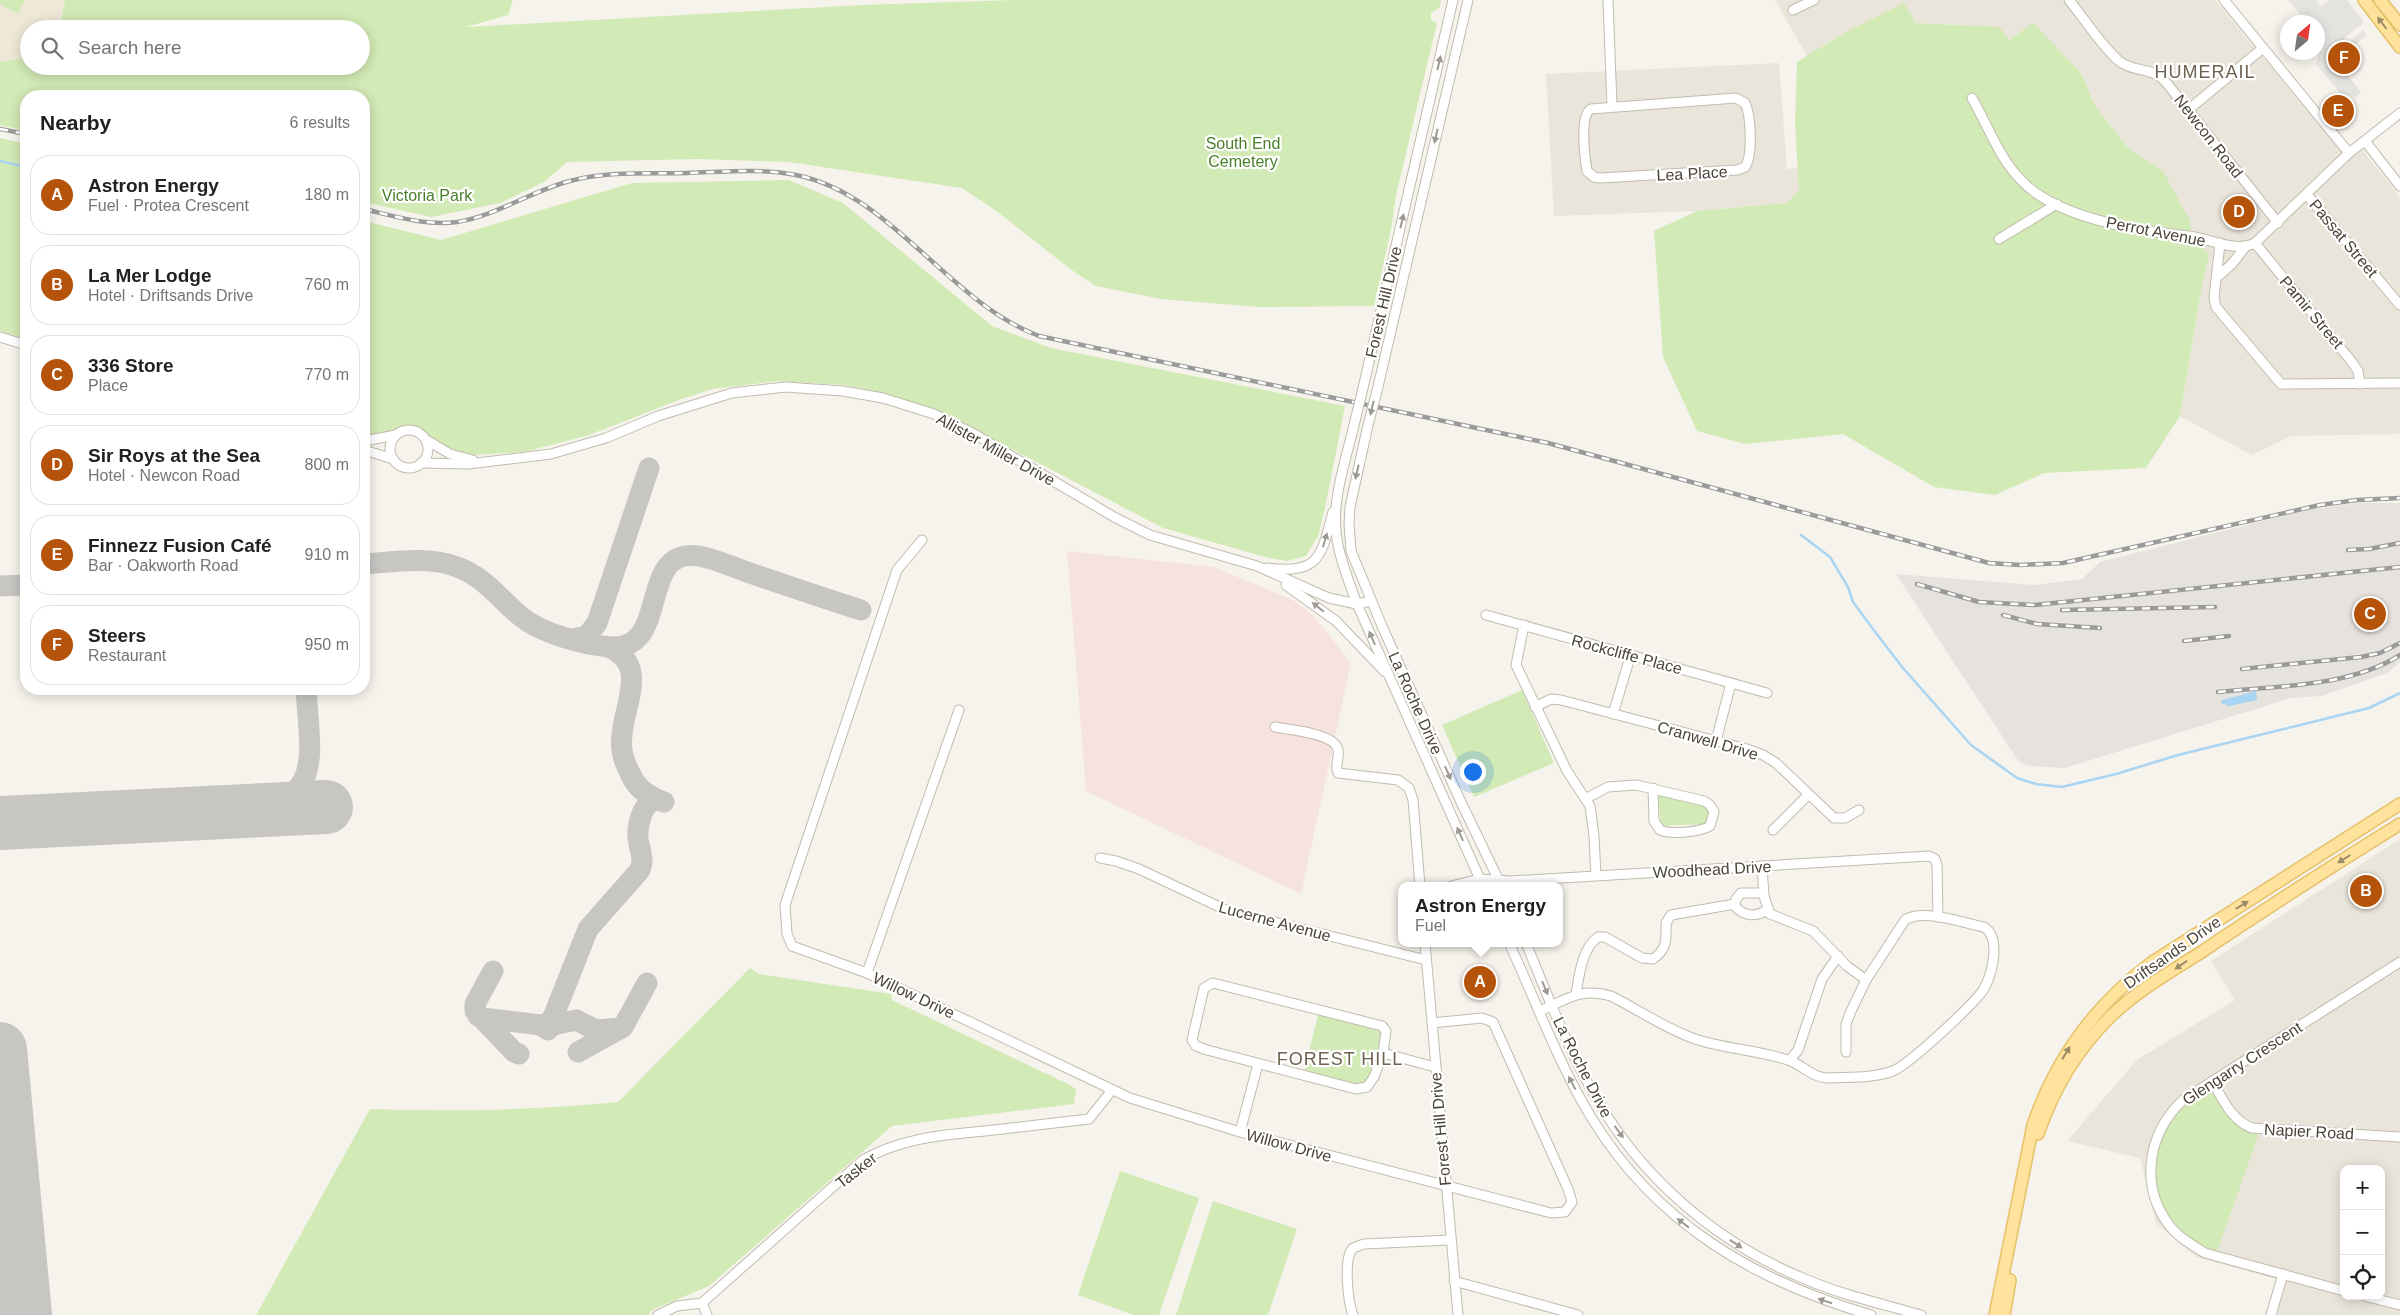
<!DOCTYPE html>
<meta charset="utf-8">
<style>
:root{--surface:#fff;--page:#f6f6f6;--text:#202124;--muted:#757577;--line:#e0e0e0;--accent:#b45309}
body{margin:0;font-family:Arial,sans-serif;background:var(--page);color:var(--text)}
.controls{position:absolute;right:15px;bottom:15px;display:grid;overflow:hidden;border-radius:10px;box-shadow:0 2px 12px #0003}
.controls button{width:45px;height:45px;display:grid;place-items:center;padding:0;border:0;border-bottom:1px solid var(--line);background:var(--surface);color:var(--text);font:25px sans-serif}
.compass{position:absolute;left:2280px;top:15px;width:45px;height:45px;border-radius:50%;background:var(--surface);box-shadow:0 2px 12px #0003;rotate:29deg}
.you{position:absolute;left:1472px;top:771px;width:18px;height:18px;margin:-12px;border:4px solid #fff;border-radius:50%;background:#1a73e8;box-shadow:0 0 0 8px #1a73e833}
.badge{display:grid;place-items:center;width:32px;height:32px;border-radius:50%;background:var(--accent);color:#fff;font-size:16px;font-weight:700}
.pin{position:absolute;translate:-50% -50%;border:2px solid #fff;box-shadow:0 1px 5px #0006}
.popup{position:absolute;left:1398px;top:882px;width:165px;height:65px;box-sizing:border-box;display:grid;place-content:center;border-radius:10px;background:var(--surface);filter:drop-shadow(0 1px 4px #0005);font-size:16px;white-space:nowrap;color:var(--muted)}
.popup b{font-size:19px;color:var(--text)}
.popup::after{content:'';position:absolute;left:50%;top:100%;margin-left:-10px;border:10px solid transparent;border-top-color:var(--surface)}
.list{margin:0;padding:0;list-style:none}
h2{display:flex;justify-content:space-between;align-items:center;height:65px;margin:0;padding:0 20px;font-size:21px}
h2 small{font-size:16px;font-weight:400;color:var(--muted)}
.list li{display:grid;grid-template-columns:32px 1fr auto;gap:15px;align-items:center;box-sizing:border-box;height:80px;margin:0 10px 10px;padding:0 10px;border:1px solid var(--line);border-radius:20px}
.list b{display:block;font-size:19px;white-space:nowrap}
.list p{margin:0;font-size:16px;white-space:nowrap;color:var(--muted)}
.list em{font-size:16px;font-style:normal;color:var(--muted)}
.icon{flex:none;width:28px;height:28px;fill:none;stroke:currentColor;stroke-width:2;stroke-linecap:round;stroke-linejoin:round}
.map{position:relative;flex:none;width:2400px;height:1315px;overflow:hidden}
.search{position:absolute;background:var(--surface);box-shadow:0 2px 12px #0003;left:20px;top:20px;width:350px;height:55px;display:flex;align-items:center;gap:12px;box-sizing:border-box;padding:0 18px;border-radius:28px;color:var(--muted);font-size:19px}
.panel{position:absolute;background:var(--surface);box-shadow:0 2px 12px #0003;left:20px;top:90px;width:350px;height:605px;border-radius:20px}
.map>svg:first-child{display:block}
</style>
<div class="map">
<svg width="2400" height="1315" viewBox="0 0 2400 1315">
<rect width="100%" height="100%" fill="#f6f3ec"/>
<g fill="#eae5da" fill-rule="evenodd">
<polygon points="1775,0 2215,0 2348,159 2362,149 2400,197 2400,434 2291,436 2251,455 2180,416 2201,291 2209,256 2191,233 2163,171 2128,148 2095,106 2081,73 2009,40 1949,24 1916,23 1904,3 1844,33 1807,56"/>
<polygon points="1779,63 1787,169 1798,168 1799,191 1787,203 1697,211 1554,216 1546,74"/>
<path d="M2400 839V1315H2265L2276 1279 2196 1257 2156 1223 2140 1158 2067 1141 2137 1060 2235 1000 2211 961ZM2344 1169H2381V1296H2344Z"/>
</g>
<polygon fill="#e6e2dd" points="2358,503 2400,503 2400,662 2387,673 2322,696 2291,698 2065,768 2027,766 2017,759 1896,574 2034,585 2082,579 2100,562 2307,510"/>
<polygon fill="#efe8d6" points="0,0 65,0 61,27 29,29 29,57 0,62"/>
<polygon fill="#f6e3e0" points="1067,551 1214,567 1293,600 1313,615 1351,663 1301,894 1086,791"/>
<g fill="#d2eab5">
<polygon points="0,0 25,0 18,14 0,4"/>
<polygon points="65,0 513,0 508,15 466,27 862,5 1014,0 1441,0 1440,7 1431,13 1431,20 1437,23 1396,195 1391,230 1374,306 1259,307 1161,299 1096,286 1073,271 995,210 962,188 789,162 698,159 567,162 544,182 500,203 431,217 364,202 364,96 26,96 26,131 0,125 0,62 29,57 29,66 361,66 361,29 60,29"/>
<polygon points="1904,3 1916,23 1999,27 2009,40 2033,23 2081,73 2095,106 2128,148 2163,171 2190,221 2191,233 2209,256 2201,291 2180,416 2146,468 2044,473 1995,495 1934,487 1843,434 1745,444 1697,431 1663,357 1654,231 1697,211 1787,203 1799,191 1795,124 1797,62 1844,33"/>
<polygon points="0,138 26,144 26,339 0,331"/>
<polygon points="789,180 843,203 992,326 1051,348 1345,406 1325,508 1318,536 1306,556 1287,561 1269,558 1163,528 937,410 891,395 846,385 777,381 713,389 684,398 589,435 524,452 475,455 460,452 445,447 412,426 403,426 395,430 364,437 364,221 441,240 632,183"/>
<polygon points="1522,690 1554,763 1474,797 1442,725"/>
<polygon points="1658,792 1708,806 1709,819 1704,824 1661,826"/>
<path d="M750 968 759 974 891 994 892 1000 1070 1085 1076 1089 1074 1104 892 1126 709 1286 652 1310 648 1315H256L370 1109C453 1112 536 1110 618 1102Z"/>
<polygon points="1319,1011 1381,1028 1381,1052 1366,1086 1304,1071"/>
<path d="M2208 1092C2229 1100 2224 1128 2259 1133L2217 1252C2157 1232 2132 1158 2179 1110 2187 1102 2196 1093 2208 1092Z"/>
<polygon points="1120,1171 1199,1198 1159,1315 1134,1315 1078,1295"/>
<polygon points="1213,1201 1297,1229 1268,1315 1176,1315"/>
</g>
<g fill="#e5e3e0">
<polygon points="2288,0 2316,0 2321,6 2329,0 2347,0 2364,22 2334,47 2332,62 2337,63 2361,92 2356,97 2340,93 2316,64 2318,56 2315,53 2318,52 2318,22 2307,22"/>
<polygon points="2363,30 2367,35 2349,50 2345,46"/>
</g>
<polygon fill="#a9d4f2" points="2256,691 2257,700 2229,706 2221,703 2222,700"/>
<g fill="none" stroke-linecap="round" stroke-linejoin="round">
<g stroke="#a9d4f2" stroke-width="2.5">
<polyline points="0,161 26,167"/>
<polyline points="1801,535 1830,557 1848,587 1853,602 1879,637 1903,668 1971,745 2017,778 2036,784 2062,787 2116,774 2178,755 2369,708 2400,693"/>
</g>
<g stroke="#c8c6c3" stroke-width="21">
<path d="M364 564C394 562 428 556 457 567 483 576 499 598 519 615 540 633 583 645 611 647 666 651 642 563 685 556 704 553 729 566 747 572 785 585 823 598 861 610"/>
<polyline points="0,586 26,585"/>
<polyline points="573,639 587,636 597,623 649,468"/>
<path d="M607 647C650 663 624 704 622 735 620 748 624 762 630 773 636 788 649 797 664 802"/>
<path d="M238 810C326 803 310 757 306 689"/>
<polyline points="493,971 475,1004 475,1011 514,1052 519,1054"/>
<polyline points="478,1016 483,1018 541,1025 547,1024 552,1019"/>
<path d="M541 1025 548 1030 588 929 640 870C645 858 639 850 638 838 637 825 643 798 659 800"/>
<polyline points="548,1029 553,1025 576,1020 596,1030 621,1028"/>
<polyline points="578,1052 623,1027 647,983"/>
</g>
<g stroke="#c8c6c3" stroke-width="54">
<polyline points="0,823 326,807"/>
<polyline points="0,1049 25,1315"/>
</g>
<defs>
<g id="minor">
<polyline points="1608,0 1612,106"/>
<path d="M2069 0C2082 16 2104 49 2119 61 2134 73 2150 66 2165 81L2278 223"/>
<polyline points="2224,0 2349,153"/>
<polyline points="1793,10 1814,0"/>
<path d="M1736 98 1745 103C1751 115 1753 156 1745 167L1737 170 1600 178 1594 177 1587 171C1585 159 1579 115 1591 109Z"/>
<path d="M1972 98C1987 124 1999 158 2021 180 2056 218 2139 231 2188 236 2209 238 2234 253 2255 243L2349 153 2400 113"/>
<polyline points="2188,110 2263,48"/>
<polyline points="2365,141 2400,186"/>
<polyline points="2307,195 2400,305"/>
<polyline points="1999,239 2057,204"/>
<polyline points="2220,243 2214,298 2216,307 2281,384 2400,383"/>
<polyline points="2255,243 2352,362 2358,371 2360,384"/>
<polyline points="2217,277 2232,264 2246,246"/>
<polyline points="0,337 26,345"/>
<polyline points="1363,388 1453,0"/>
<polyline points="1377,391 1468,0"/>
<path d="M1355 421C1346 461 1329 504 1338 545 1342 565 1350 585 1357 604L1483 886"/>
<polyline points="1368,425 1350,507 1349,524 1351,551 1382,626 1460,800 1500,883"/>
<circle cx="409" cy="449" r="19"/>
<polyline points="425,439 450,454 473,460"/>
<polyline points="364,441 396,435"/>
<polyline points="364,450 393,459"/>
<polyline points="421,463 468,464 551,454 606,438 658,416 732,393 785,387 843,391 883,398 934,414 976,435 1114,517 1150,535 1257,566 1329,598 1357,604 1371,601"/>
<polyline points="922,540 897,570 785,905 787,934 792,946 867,973 1130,1098 1240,1132 1551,1213 1565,1212 1572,1202 1568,1189 1493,1022 1482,1018 1432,1023"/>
<path d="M1267 568C1320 574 1321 557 1333 512"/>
<polyline points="1286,585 1336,621 1385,672"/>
<polyline points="1486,615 1767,693"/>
<polyline points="1524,625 1516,665 1567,771 1590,806 1594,836 1596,876"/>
<polyline points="1535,707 1551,699 1561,700 1747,749 1763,755 1776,763 1834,818 1845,818 1859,810"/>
<polyline points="1613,714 1631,654"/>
<path d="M1275 727C1289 730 1335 733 1338 750 1340 758 1334 765 1338 773L1398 780 1409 788 1413 800 1420 886"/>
<polyline points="1716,741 1731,683"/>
<path d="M1587 798 1608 787 1636 785 1704 801 1710 805 1714 812 1710 826C1700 832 1671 835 1660 830L1654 821 1653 788"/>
<polyline points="1773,830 1808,795"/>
<polyline points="1100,858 1116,861 1139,869 1226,910 1426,960"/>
<polyline points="1762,866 1764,896 1770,914 1813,931 1847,966 1866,980"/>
<polyline points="1451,886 1480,879 1510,881 1929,856 1935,859 1937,865 1938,917"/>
<path d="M1763 893H1741L1736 899 1735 906C1744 917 1756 917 1767 910"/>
<polyline points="1425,943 1458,1315"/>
<path d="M1509 943C1536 1001 1558 1063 1591 1117 1656 1224 1755 1281 1871 1315"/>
<path d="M1526 943C1547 994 1567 1047 1595 1096 1642 1179 1717 1243 1805 1279 1842 1295 1883 1304 1921 1315"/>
<polyline points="867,973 959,710"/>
<path d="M1576 994C1579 976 1582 948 1598 937H1605L1642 958 1653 959C1668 949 1666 938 1666 923L1671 915 1735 904"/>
<path d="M1540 1011C1567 999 1581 987 1611 996 1639 1010 1666 1029 1695 1039 1725 1049 1758 1050 1788 1060 1803 1065 1812 1078 1829 1078 1848 1077 1875 1078 1893 1071 1911 1063 1968 1009 1981 993 1992 979 2002 938 1984 927 1963 923 1923 908 1905 920L1866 980 1851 1011 1846 1024V1052"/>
<polyline points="1383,1053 1386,1031 1382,1026 1213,983 1204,988 1192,1040 1196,1046 1207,1050 1356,1089 1367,1087 1374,1077 1383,1053 1435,1067"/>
<polyline points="1790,1060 1798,1050 1822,979 1838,956"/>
<path d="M2212 1081C2223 1099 2231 1120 2252 1128L2400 1137"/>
<polyline points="1240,1132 1258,1064"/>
<polyline points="1454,1281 1578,1315"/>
<path d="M2344 1291 2205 1253C2192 1245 2178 1237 2169 1225 2139 1185 2148 1133 2183 1100L2400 962"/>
<polyline points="2364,1296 2400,1305"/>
<polyline points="702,1303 707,1315"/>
<path d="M658 1315 677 1306 702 1303 863 1160C901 1138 943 1135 985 1131 1020 1127 1054 1123 1089 1119L1112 1090"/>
<path d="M1353 1315C1348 1302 1343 1258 1353 1248L1364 1244 1450 1240"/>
<polyline points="2271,1315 2283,1274"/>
</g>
<g id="major">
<polyline points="2364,0 2400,47"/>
<polyline points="2380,0 2400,25"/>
<path d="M2038 1134C2053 1090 2077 1049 2111 1016 2138 990 2172 971 2203 951 2268 907 2334 865 2400 824"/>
<path d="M1995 1315 2033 1125C2056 1058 2095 1005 2151 963L2400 804"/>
<polyline points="2004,1315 2010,1280"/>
</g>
</defs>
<use href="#minor" stroke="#c2bbae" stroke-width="11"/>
<use href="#major" stroke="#e6c16a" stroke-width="14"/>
<use href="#minor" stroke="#fff" stroke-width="9"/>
<use href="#major" stroke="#ffe39c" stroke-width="11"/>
<defs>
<g id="rail">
<polyline points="0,129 26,134"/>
<path d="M364 209C394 216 425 226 457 222 497 216 534 189 574 180 610 171 649 174 687 173 723 172 760 168 796 175 892 194 948 302 1039 336L1548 443 1989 563 2020 565 2063 563 2320 505 2357 500 2400 498"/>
<polyline points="2348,550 2369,549 2400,543"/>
<polyline points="1917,584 1979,602 2035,605 2400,567"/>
<polyline points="2062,610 2215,607"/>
<polyline points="2003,615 2037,624 2100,628"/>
<polyline points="2184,641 2229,636"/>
<polyline points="2242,669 2361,657 2380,653 2400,643"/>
<path d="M2218 692C2275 686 2351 687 2400 655"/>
</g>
</defs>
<use href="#rail" stroke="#9a9a9a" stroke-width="4.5"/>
<use href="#rail" stroke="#fff" stroke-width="2.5" stroke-dasharray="8" stroke-linecap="butt"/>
<defs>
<g id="minor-bridge">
<polyline points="1355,421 1363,388"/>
<polyline points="1368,425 1377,391"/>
</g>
</defs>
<use href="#minor-bridge" stroke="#c2bbae" stroke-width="11" stroke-linecap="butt"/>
<use href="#minor-bridge" stroke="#fff" stroke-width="9"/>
</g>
<defs><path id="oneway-solid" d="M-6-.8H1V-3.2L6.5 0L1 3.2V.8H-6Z" transform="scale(1.25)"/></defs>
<g fill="#9c8c66">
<use href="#oneway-solid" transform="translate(2382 23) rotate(-127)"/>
<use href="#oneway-solid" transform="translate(2344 859) rotate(148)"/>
<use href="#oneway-solid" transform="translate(2242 905) rotate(-32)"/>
<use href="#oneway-solid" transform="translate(2181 965) rotate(146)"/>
<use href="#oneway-solid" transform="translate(2066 1053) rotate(-58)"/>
</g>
<g fill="#9c9892">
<use href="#oneway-solid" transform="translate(1439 63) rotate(-77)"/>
<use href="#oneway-solid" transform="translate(1436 136) rotate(103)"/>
<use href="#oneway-solid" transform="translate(1402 221) rotate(-77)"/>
<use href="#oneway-solid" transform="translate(1372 408) rotate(103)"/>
<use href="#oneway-solid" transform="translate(1357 472) rotate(103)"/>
<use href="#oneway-solid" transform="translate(1325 540) rotate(-74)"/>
<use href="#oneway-solid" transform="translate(1318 607) rotate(-141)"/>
<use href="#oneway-solid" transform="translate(1372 638) rotate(-114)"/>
<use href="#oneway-solid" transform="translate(1448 773) rotate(66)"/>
<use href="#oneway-solid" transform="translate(1460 834) rotate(-114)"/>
<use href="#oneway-solid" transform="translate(1545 988) rotate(67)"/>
<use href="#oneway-solid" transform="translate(1572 1083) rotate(-118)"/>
<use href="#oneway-solid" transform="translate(1619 1132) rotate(54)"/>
<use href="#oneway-solid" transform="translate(1683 1223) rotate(-142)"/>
<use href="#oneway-solid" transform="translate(1736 1244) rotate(33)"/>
<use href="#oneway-solid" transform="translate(1825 1301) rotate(-162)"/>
</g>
<g text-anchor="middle" stroke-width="4.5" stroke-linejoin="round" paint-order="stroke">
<g font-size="16" fill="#4b4439" stroke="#fff">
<text transform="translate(2209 136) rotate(52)" y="6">Newcon Road</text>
<text transform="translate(1692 173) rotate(-3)" y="6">Lea Place</text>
<text transform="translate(2156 231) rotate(11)" y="6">Perrot Avenue</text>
<text transform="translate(2344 238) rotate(50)" y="6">Passat Street</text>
<text transform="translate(1383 302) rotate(-77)" y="6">Forest Hill Drive</text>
<text transform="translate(2312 312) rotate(50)" y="6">Pamir Street</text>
<text transform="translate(996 449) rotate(29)" y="6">Allister Miller Drive</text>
<text transform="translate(1627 654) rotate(15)" y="6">Rockcliffe Place</text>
<text transform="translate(1416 703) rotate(66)" y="6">La Roche Drive</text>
<text transform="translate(1708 740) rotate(16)" y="6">Cranwell Drive</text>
<text transform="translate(1712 869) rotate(-3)" y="6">Woodhead Drive</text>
<text transform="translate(1275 921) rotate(15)" y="6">Lucerne Avenue</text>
<text transform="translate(2172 952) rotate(-35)" y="6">Driftsands Drive</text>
<text transform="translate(914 995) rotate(25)" y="6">Willow Drive</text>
<text transform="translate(2242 1063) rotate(-33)" y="6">Glengarry Crescent</text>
<text transform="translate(1583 1067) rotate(63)" y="6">La Roche Drive</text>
<text transform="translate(1440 1129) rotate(-95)" y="6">Forest Hill Drive</text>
<text transform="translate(2309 1131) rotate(3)" y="6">Napier Road</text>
<text transform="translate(1289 1145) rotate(15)" y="6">Willow Drive</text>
<text transform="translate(856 1170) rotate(-38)" y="6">Tasker</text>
</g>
<g font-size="16" fill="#4a7f2a" stroke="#fff">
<text x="1243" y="149">South End<tspan x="1243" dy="18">Cemetery</tspan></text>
<text x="427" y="201">Victoria Park</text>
</g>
<g font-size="18" letter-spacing="1" fill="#6e6250" stroke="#fff">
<text x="2205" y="78">HUMERAIL</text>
<text x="1340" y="1065">FOREST HILL</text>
</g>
</g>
</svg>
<div class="controls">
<button>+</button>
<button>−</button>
<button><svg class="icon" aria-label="locate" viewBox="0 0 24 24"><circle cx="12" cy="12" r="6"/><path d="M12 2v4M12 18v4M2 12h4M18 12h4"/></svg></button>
</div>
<svg class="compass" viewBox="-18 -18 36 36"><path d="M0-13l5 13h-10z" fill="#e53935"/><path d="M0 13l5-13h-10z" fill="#757577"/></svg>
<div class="you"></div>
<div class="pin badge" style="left:1480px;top:982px">A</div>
<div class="popup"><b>Astron Energy</b>Fuel</div>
<div class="pin badge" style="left:2366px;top:891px">B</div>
<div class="pin badge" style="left:2370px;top:614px">C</div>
<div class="pin badge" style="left:2239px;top:212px">D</div>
<div class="pin badge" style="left:2338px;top:111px">E</div>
<div class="pin badge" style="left:2344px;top:58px">F</div>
<div class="search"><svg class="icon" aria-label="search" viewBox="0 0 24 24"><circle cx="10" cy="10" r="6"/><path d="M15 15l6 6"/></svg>Search here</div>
<section class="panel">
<h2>Nearby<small>6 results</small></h2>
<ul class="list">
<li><span class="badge">A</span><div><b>Astron Energy</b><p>Fuel · Protea Crescent</p></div><em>180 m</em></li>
<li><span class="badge">B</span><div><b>La Mer Lodge</b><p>Hotel · Driftsands Drive</p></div><em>760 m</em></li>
<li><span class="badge">C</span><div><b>336 Store</b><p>Place</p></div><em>770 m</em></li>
<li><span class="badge">D</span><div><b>Sir Roys at the Sea</b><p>Hotel · Newcon Road</p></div><em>800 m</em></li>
<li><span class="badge">E</span><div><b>Finnezz Fusion Café</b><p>Bar · Oakworth Road</p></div><em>910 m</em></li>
<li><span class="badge">F</span><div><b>Steers</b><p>Restaurant</p></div><em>950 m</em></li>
</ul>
</section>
</div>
